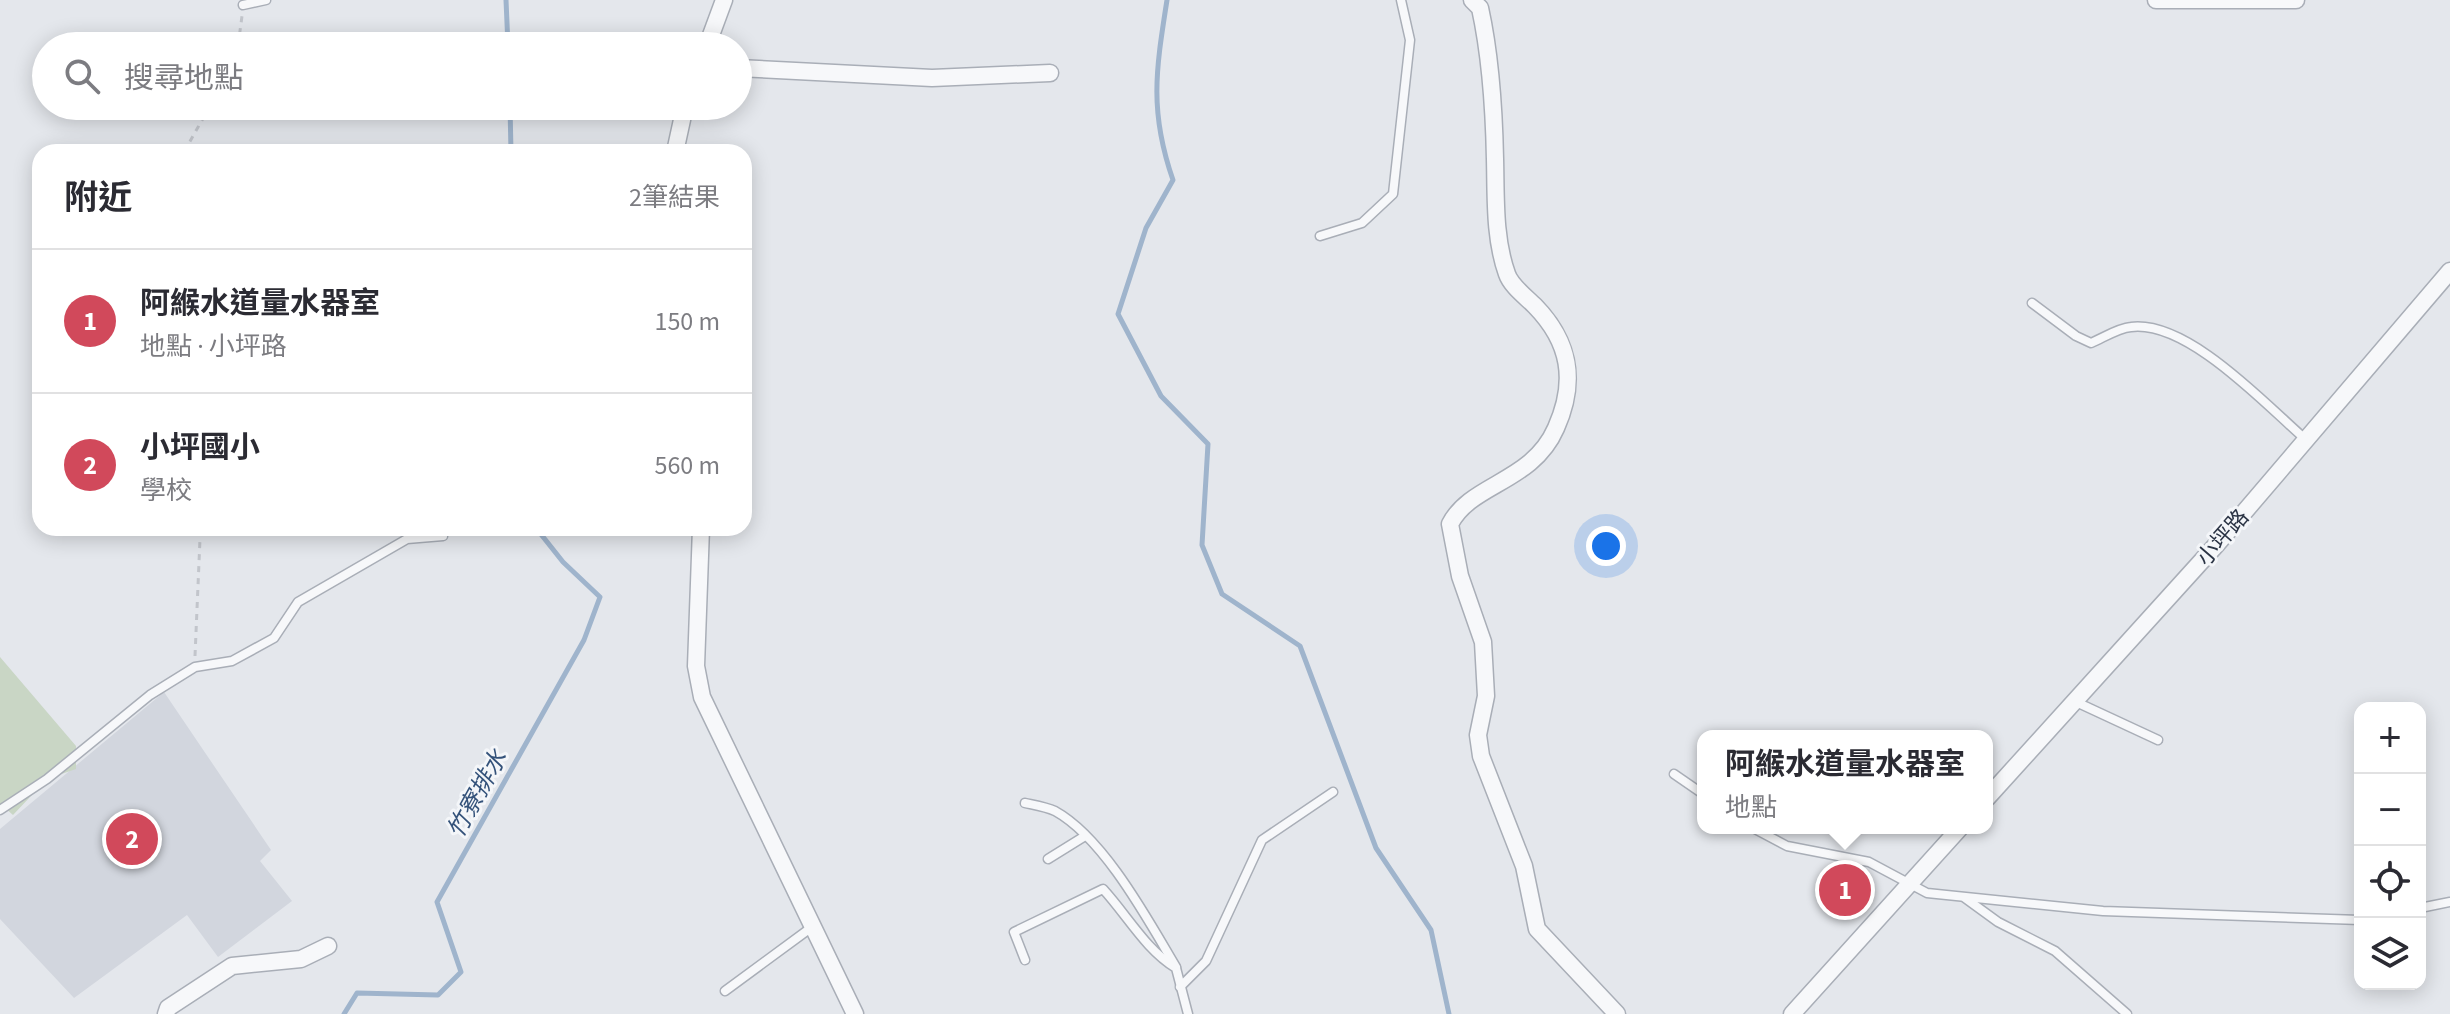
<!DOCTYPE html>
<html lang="zh-TW">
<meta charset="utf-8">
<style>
:root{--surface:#fff;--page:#f2f2f3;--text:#2b2b33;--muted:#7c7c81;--line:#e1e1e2;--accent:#d1495b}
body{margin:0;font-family:"Source Sans 3","Noto Sans TC",sans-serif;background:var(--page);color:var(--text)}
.controls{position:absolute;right:24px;bottom:24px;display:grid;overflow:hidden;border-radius:16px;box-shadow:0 4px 20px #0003}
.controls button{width:72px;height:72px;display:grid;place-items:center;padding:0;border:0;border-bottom:2px solid var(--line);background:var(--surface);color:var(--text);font:40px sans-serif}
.you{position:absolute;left:1606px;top:546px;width:28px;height:28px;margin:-20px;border:6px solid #fff;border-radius:50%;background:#1a73e8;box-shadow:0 0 0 12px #1a73e833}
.badge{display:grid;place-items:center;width:52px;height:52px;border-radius:50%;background:var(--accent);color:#fff;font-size:26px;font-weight:700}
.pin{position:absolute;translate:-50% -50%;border:4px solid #fff;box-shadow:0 2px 8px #0006}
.popup{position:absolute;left:1697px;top:730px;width:296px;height:104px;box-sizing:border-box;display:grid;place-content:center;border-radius:16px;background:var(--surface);filter:drop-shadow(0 2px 6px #0005);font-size:26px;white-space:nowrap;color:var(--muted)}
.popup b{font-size:30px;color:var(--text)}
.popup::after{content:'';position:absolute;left:50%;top:100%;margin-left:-16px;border:16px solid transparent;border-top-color:var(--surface)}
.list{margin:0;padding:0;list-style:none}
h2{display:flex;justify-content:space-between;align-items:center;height:104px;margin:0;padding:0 32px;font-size:34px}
h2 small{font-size:26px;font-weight:400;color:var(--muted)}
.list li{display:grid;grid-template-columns:52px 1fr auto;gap:24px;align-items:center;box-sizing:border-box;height:144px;padding:0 32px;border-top:2px solid var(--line)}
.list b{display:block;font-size:30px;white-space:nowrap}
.list p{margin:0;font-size:26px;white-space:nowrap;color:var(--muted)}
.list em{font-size:26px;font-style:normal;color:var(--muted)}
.icon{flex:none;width:44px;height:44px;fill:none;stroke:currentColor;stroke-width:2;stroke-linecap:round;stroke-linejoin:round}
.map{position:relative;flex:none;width:2450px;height:1014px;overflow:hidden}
.search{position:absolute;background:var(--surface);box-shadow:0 4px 20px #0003;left:32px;top:32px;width:720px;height:88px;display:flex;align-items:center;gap:20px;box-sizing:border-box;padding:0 28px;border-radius:44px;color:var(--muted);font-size:30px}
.panel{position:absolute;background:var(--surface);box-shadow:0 4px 20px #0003;left:32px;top:144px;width:720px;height:392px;border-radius:24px}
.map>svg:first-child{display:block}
</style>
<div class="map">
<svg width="2450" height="1014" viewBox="0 0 2450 1014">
<rect width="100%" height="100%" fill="#e4e7ec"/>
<polygon fill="#d2d6de" points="164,692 271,850 260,861 292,901 218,957 187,915 74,998 0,919 0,829"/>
<polygon fill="#c9d6c5" points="0,657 76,746 76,769 47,779 13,815 4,807 0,810"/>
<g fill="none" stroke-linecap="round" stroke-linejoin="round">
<g stroke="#9fb4cc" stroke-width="5">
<polyline points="506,0 508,46"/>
<path d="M1167 0C1156 70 1149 111 1173 180L1146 228 1118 314 1161 396 1208 444 1202 545 1222 594 1300 646 1376 848 1431 930 1449 1014"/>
<polyline points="510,106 511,152"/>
<polyline points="344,1014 357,993 438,995 461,972 437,902 584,640 600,597 563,562 536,528"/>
</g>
<defs>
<g id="lane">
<polyline points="243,5 266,0"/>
<polyline points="1320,236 1362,223 1393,194 1410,40 1401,0"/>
<path d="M2032 303 2076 336 2091 343C2103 338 2118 328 2131 327 2187 320 2264 403 2304 438"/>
<polyline points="201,529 203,528"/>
<polyline points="2074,701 2158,740"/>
<polyline points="1674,774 1703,794"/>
<path d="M1025 803C1034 805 1046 807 1055 811 1104 838 1148 920 1176 967"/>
<polyline points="0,810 47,779 150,695 195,667 232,661 274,638 298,602 407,539 443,536"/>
<polyline points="1753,828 1787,846 1869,862 1927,893 2103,911 2360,920"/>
<polyline points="1048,859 1085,836"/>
<polyline points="1965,898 1998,922 2055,951 2127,1014"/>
<polyline points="2420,908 2450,902"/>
<path d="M1025 960 1014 932 1103 889C1127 915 1146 950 1176 968L1188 1014"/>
<polyline points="1180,987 1206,961 1262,840 1333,792"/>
<polyline points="725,991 812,927"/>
</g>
<g id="street">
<path d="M1472 0 1480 8C1491 58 1494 108 1495 159 1496 197 1494 238 1507 274 1511 286 1526 297 1535 306 1570 342 1577 381 1556 428 1532 483 1471 483 1450 524L1460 576 1483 642 1486 696 1478 735 1481 756 1524 866 1537 929 1617 1014"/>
<polyline points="2156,0 2296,0"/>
<polyline points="707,46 724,0"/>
<polyline points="738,68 932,78 1050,73"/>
<polyline points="675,152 685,106"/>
<polyline points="701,528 696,666 702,697 855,1014"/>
<polyline points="1987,798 2217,544 2450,271"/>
<polyline points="166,1014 168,1008 232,966 301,959 328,946"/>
<polyline points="1792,1014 1960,828"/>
</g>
</defs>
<use href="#lane" stroke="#a9aeb7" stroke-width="11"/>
<use href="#street" stroke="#a9aeb7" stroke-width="19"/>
<g stroke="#c2c5cb" stroke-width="3" stroke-dasharray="6 6" stroke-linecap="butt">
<polyline points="238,46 242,16"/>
<polyline points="184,152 210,106"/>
<polyline points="195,656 200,539"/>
</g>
<use href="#lane" stroke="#f7f8fa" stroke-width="8"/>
<use href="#street" stroke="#f7f8fa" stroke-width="16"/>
</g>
<g text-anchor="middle" stroke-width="6" stroke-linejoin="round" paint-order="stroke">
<g font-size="22" fill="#2b3445" stroke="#f4f6f9">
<text transform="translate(2222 537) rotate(-49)" y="8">小坪路</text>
</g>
<g font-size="24" font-style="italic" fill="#34527a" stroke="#f4f6f9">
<text transform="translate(477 794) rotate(-61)" y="8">竹寮排水</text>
</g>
</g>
</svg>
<div class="controls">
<button>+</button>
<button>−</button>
<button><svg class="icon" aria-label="locate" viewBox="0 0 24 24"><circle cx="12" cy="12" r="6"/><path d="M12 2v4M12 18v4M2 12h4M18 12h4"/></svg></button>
<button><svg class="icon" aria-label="layers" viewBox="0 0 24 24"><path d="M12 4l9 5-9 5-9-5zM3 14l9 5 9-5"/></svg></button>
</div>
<div class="you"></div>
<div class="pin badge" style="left:1845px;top:890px">1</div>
<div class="popup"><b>阿緱水道量水器室</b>地點</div>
<div class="pin badge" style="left:132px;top:839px">2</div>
<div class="search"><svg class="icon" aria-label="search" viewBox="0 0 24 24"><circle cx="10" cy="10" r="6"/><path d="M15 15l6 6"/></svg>搜尋地點</div>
<section class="panel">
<h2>附近<small>2筆結果</small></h2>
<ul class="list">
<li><span class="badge">1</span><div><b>阿緱水道量水器室</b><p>地點 · 小坪路</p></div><em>150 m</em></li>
<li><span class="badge">2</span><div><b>小坪國小</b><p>學校</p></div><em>560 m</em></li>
</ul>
</section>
</div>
